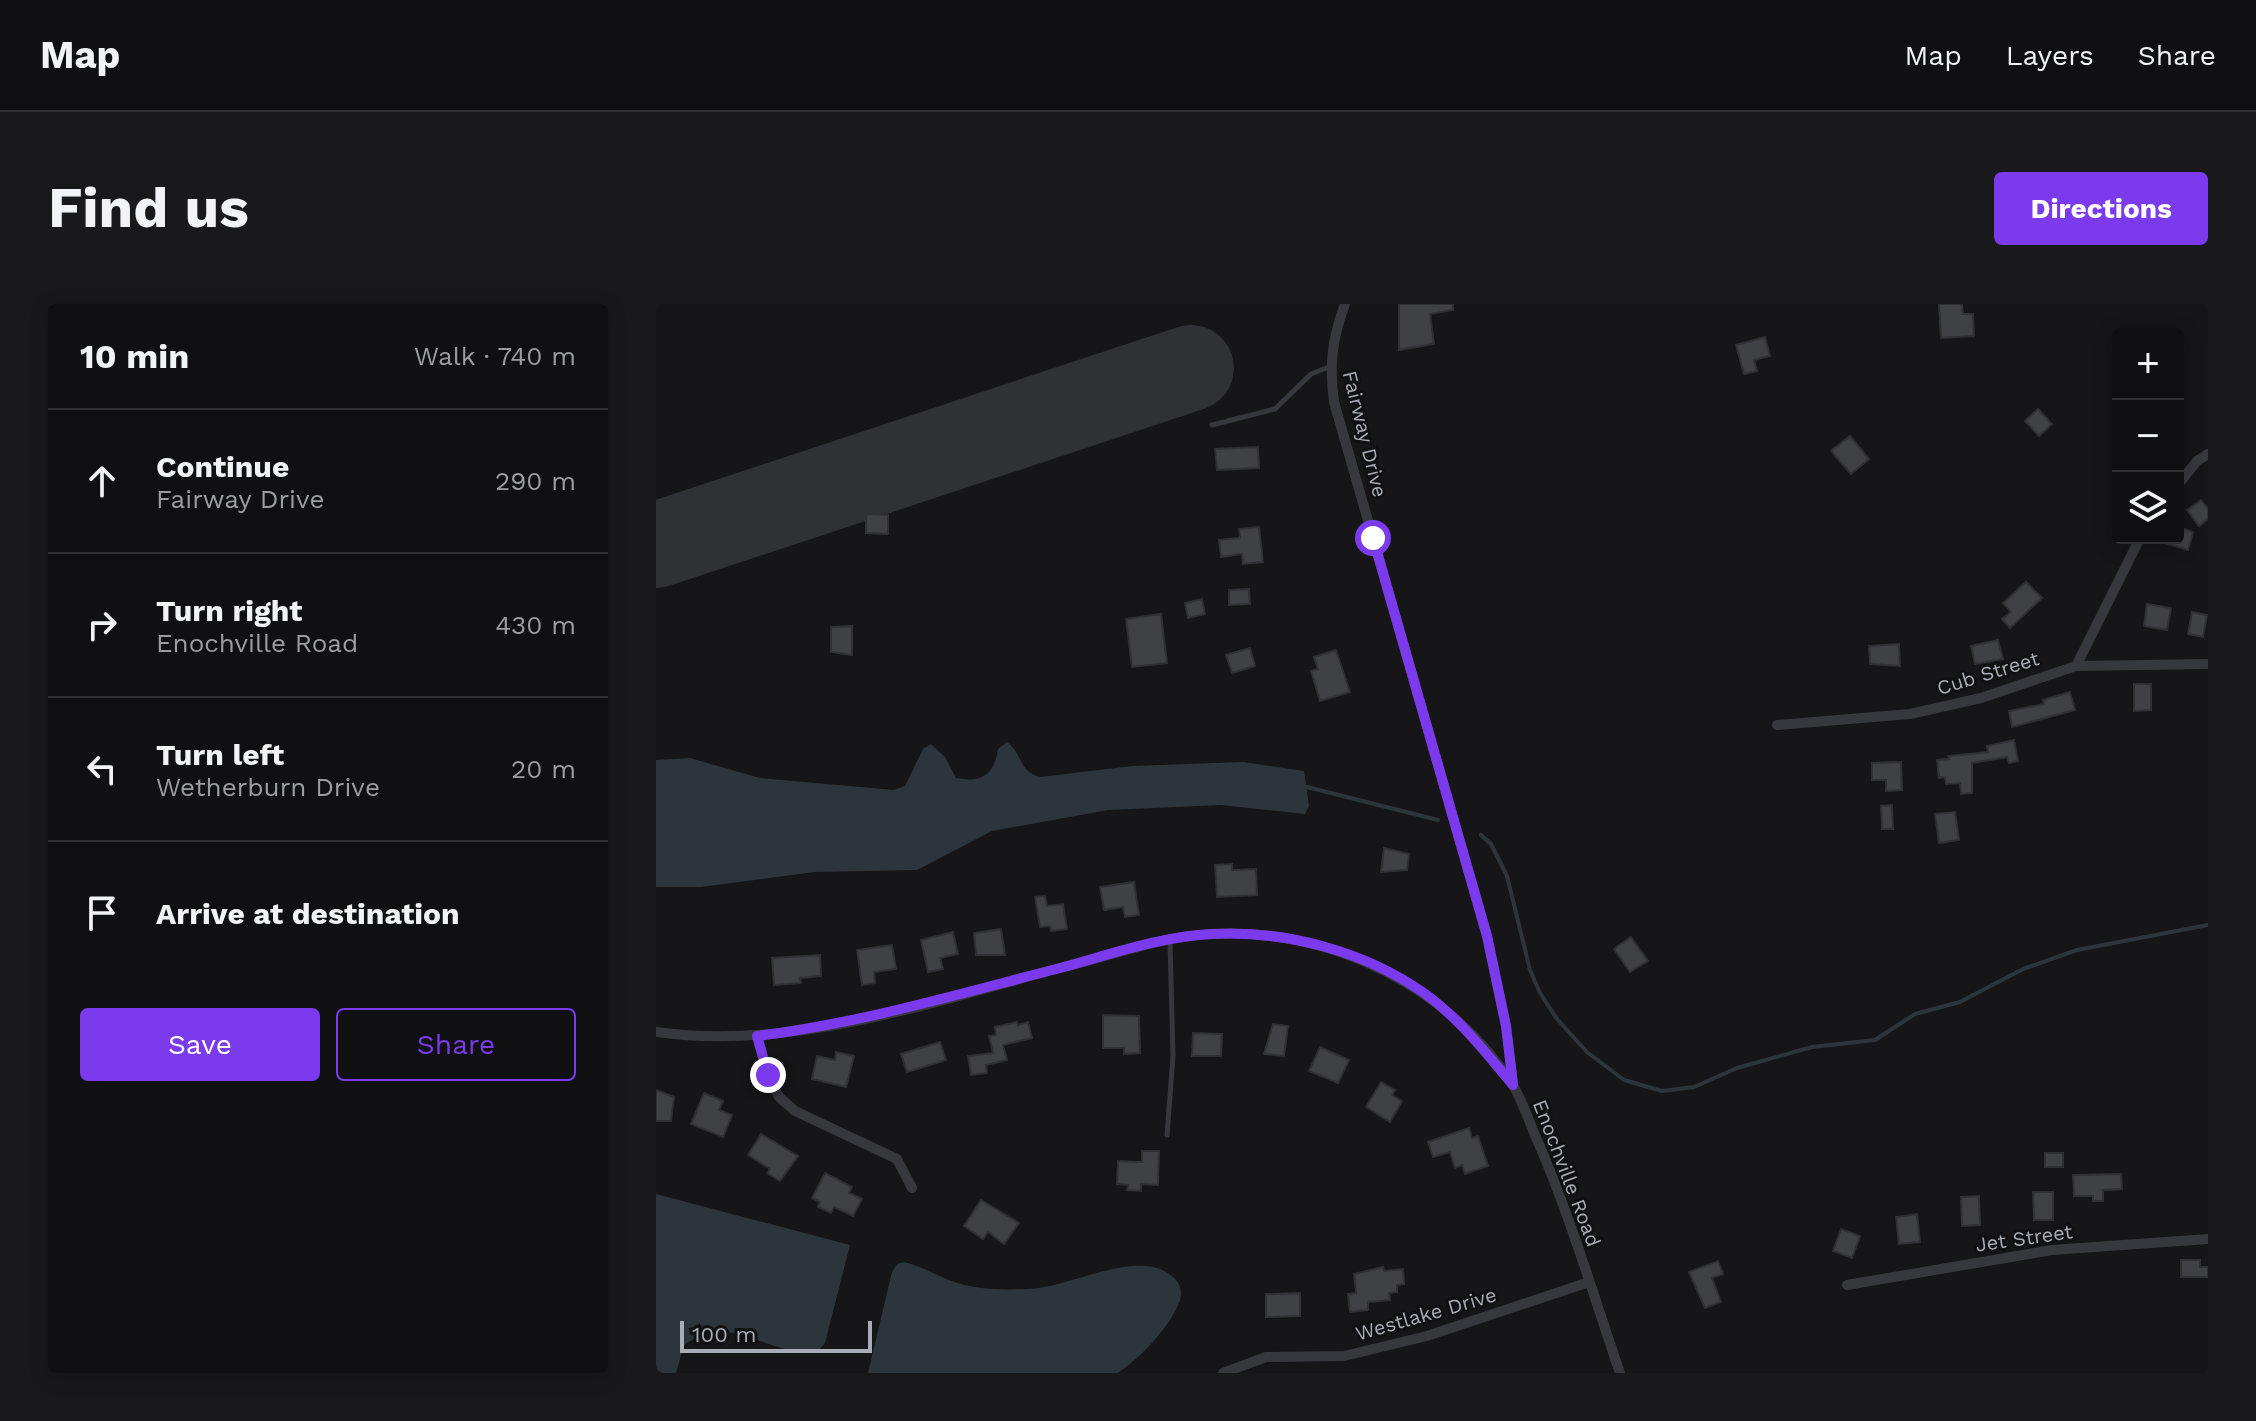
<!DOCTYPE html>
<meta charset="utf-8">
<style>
:root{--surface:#101012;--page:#19191b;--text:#f1f3f6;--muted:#9c9d9f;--line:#303032;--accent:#7c3aed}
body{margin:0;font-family:"Work Sans",sans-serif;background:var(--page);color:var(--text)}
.controls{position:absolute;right:24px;top:24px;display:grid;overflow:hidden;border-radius:8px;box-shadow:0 4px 20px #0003}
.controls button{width:72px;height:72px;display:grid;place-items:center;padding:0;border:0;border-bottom:2px solid var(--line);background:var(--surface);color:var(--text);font:40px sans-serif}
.scale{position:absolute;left:24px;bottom:20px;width:192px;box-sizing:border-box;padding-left:8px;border:4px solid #a8adb8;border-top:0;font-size:22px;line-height:28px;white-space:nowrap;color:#a8adb8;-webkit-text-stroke:6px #111113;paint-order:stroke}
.stop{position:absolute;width:24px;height:24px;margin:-18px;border:6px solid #7c3aed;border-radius:50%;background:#fff}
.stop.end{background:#7c3aed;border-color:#fff;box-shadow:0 2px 8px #0008}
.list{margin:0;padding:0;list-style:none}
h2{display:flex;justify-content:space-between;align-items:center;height:104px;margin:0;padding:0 32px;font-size:34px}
h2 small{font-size:26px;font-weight:400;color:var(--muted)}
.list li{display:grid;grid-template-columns:52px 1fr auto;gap:24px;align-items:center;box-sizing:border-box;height:144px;padding:0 32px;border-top:2px solid var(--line)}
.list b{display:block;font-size:30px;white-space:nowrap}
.list p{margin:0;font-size:26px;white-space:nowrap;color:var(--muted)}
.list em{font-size:26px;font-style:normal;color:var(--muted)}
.actions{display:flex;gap:16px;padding:24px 32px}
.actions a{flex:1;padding:18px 0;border:2px solid var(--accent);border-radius:8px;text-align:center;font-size:28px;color:var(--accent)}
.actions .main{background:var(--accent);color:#fff}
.icon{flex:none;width:44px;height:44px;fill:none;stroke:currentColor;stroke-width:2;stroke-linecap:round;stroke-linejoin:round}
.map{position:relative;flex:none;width:1552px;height:1069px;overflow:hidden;border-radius:8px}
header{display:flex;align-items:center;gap:48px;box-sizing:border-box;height:112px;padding:0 40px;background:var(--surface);border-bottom:2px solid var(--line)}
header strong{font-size:38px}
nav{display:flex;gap:44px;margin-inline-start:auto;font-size:28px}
.intro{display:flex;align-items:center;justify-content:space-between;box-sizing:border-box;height:192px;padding:0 48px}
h1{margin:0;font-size:56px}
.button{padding:20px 36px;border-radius:8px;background:var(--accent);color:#fff;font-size:28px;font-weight:700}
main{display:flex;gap:48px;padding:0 48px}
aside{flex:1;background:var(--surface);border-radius:8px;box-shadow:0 4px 20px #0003}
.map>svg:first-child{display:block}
</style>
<header>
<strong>Map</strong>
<nav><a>Map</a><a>Layers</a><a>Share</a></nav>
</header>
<div class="intro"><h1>Find us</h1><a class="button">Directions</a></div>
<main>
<aside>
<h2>10 min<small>Walk · 740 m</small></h2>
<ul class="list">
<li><svg class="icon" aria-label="ahead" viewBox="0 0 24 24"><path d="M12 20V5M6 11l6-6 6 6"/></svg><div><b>Continue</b><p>Fairway Drive</p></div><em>290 m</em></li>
<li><svg class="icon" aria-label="right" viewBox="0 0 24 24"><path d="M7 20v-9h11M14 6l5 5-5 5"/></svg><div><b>Turn right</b><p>Enochville Road</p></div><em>430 m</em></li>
<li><svg class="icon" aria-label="left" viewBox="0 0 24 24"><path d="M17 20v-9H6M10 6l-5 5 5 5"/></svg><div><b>Turn left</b><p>Wetherburn Drive</p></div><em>20 m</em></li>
<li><svg class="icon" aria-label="arrive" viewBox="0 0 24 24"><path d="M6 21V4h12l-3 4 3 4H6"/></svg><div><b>Arrive at destination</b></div></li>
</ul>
<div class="actions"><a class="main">Save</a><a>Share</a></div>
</aside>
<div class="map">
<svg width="1552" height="1069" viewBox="0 0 1552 1069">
<rect width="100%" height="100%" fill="#161618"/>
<g fill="#2c353c">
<path d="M351 438C367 450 362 468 385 473L476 462 587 458 648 467 653 502 649 510 565 501 452 506 336 527 261 566 158 568 45 583H0V456L34 454 104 474 238 486 249 482 267 445 275 440 289 453 300 474C326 479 338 471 342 445Z"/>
<path d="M0 890 194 941 169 1039 162 1047C112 1056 80 1005 28 1041L20 1069H0Z"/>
<path d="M248 958C264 962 278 970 293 976 317 986 346 986 371 985 412 985 483 942 517 973 526 981 527 991 522 1001 511 1026 485 1053 462 1069H212L236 968 241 960Z"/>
</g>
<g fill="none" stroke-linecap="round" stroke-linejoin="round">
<g stroke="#2c353c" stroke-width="4">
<polyline points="647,482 782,516"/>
<polyline points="825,531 835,540 851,572 874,666 884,689 901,715 931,748 968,776 1006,787 1038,783 1081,764 1156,743 1219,736 1259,710 1304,698 1367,665 1421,646 1552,621"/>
</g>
<polyline stroke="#303135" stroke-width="86" points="0,241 535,64"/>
</g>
<g fill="#404145" stroke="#303034" stroke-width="2">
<polygon points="743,0 797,0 797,6 774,10 778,40 743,46"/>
<polygon points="1283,0 1306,0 1307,10 1317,10 1318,32 1285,34"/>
<polygon points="1109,33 1114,52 1098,56 1101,67 1088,70 1080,41"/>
<polygon points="1382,105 1396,120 1383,132 1369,117"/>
<polygon points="1194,132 1213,155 1195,170 1175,147"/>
<polygon points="602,143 603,164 561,166 559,145"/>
<polygon points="1545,196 1552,205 1552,215 1543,222 1531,206"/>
<polygon points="210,210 232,211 232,230 210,229"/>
<polygon points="603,223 607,258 587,260 586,250 565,253 563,236 584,234 583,225"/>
<polygon points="1522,223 1537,228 1532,246 1502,237 1522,234"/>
<polygon points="1370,278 1386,294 1354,324 1346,315 1355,308 1347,299"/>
<polygon points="593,285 594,300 573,301 573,286"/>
<polygon points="546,295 549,310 532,314 529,299"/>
<polygon points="1491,300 1515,304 1511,326 1488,322"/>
<polygon points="1536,308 1551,311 1547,333 1532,330"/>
<polygon points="505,310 511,359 476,363 470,315"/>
<polygon points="196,322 196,351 175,348 175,323"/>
<polygon points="1342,336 1347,355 1319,360 1315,342"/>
<polygon points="1243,340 1244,362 1214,360 1213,342"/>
<polygon points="594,344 599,362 576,369 570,351"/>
<polygon points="680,346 694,388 664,397 655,367 662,365 658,353"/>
<polygon points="1478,380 1495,380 1495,406 1478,407"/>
<polygon points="1414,388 1419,406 1356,423 1353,407 1388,400 1387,396"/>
<polygon points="1358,436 1362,457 1353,459 1351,453 1316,459 1316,489 1305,490 1304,479 1290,480 1289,473 1283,474 1281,456 1293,455 1292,452 1332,448 1331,442"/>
<polygon points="1245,458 1246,486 1230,487 1230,476 1216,476 1216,459"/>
<polygon points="1236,501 1237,525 1226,525 1225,502"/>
<polygon points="1299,508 1303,536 1283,539 1279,510"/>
<polygon points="728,544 753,550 751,566 725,568"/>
<polygon points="576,560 576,566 600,565 601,591 561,593 559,561"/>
<polygon points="478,578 483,611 469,613 467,603 448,606 444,583"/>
<polygon points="389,592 391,602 407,600 411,625 395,627 394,622 384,623 379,593"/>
<polygon points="345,625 349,651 320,651 318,629"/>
<polygon points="297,628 302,650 284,654 287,665 272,668 265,636"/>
<polygon points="975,633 992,657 974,668 958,645"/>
<polygon points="236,641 240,665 218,668 219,679 206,681 201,646"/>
<polygon points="164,651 165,672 144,674 145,679 118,681 116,654"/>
<polygon points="447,711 483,712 484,749 468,750 468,744 447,744"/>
<polygon points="361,718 362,721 372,718 376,734 347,741 351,756 330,761 331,769 315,771 312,752 337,749 333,732 340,731 339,723"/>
<polygon points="617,720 632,722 628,752 608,750"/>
<polygon points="537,729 566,730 565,752 536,752"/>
<polygon points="284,738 290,756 251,768 245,750"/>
<polygon points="664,743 693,756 682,779 653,767"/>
<polygon points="180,748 198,752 190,783 156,775 161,752 179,756"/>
<polygon points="725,778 739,786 736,791 746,797 734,818 710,803"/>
<polygon points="0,786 18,793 15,817 0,817"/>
<polygon points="48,789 67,797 63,806 76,811 67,833 35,820"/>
<polygon points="813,824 816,834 822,832 832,862 809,870 806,861 799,864 794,848 777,853 772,838"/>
<polygon points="105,830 142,852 124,877 111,869 114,865 92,851"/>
<polygon points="486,847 503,847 502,881 485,880 485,887 471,886 472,881 461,880 462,857 486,858"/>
<rect x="1389" y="849" width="18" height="14"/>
<polygon points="169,869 196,883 193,889 206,895 197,912 178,903 175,909 162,903 164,898 156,894"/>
<polygon points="1465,870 1466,885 1447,886 1447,897 1437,897 1437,892 1418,892 1417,871"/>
<polygon points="1377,888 1397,888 1397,916 1378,916"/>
<polygon points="1323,892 1324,921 1306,922 1305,893"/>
<polygon points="325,896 363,919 348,940 332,928 327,935 308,922"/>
<polygon points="1261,910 1264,938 1243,940 1240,913"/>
<polygon points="1185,925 1204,932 1196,954 1177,947"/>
<polygon points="1525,956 1544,956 1544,963 1552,963 1552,973 1525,973"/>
<polygon points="1062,957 1067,970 1056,974 1065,998 1049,1004 1033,968"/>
<polygon points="727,963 728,967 747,965 748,980 741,981 741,988 733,989 734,996 712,998 712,1006 694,1008 692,990 700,989 698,970"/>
<polygon points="644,989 644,1012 610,1013 610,990"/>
</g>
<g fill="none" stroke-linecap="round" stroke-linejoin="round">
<g stroke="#37383d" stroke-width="5">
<polyline points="556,121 619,105 655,70 673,63"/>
<polyline points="511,831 517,752 514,638"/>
</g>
<g stroke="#37383d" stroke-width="10">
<path d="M689 0C676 35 673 61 678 98L831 632 850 722 857 779"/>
<polyline points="1522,181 1541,157 1552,150"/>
<polyline points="1420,362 1484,234"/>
<polyline points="1121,421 1254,410 1325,394 1420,362 1552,360"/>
<path d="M0 728C143 748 286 694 423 659 465 648 512 632 556 630 672 623 793 682 856 780 866 795 872 815 879 831 913 908 937 990 964 1069"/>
<polyline points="101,732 112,771 123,793 139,807 241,855 256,884"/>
<polyline points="1191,981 1396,946 1552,935"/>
<polyline points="567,1069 610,1053 688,1052 771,1032 933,978"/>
</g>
</g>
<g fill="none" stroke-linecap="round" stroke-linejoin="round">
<path stroke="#7c3aed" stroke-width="10" d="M112 771 101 732C206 719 306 689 408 663 455 650 507 632 556 630 629 626 708 647 768 689 803 714 829 748 857 781L850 722 831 632 717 234"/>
</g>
<g text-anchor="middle" stroke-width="6" stroke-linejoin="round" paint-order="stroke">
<g font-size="20" fill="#a8adb8" stroke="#111113">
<text transform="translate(709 130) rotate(76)" y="7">Fairway Drive</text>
<text transform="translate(1332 369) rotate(-17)" y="7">Cub Street</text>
<text transform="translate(911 869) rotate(69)" y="7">Enochville Road</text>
<text transform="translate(1368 934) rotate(-8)" y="7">Jet Street</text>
<text transform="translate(770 1010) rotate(-16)" y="7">Westlake Drive</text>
</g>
</g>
</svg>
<div class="controls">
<button>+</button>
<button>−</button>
<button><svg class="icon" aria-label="layers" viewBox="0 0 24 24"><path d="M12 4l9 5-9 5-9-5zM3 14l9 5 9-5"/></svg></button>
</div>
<div class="scale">100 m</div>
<div class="stop" style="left:717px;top:234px"></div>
<div class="stop end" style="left:112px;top:771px"></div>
</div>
</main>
